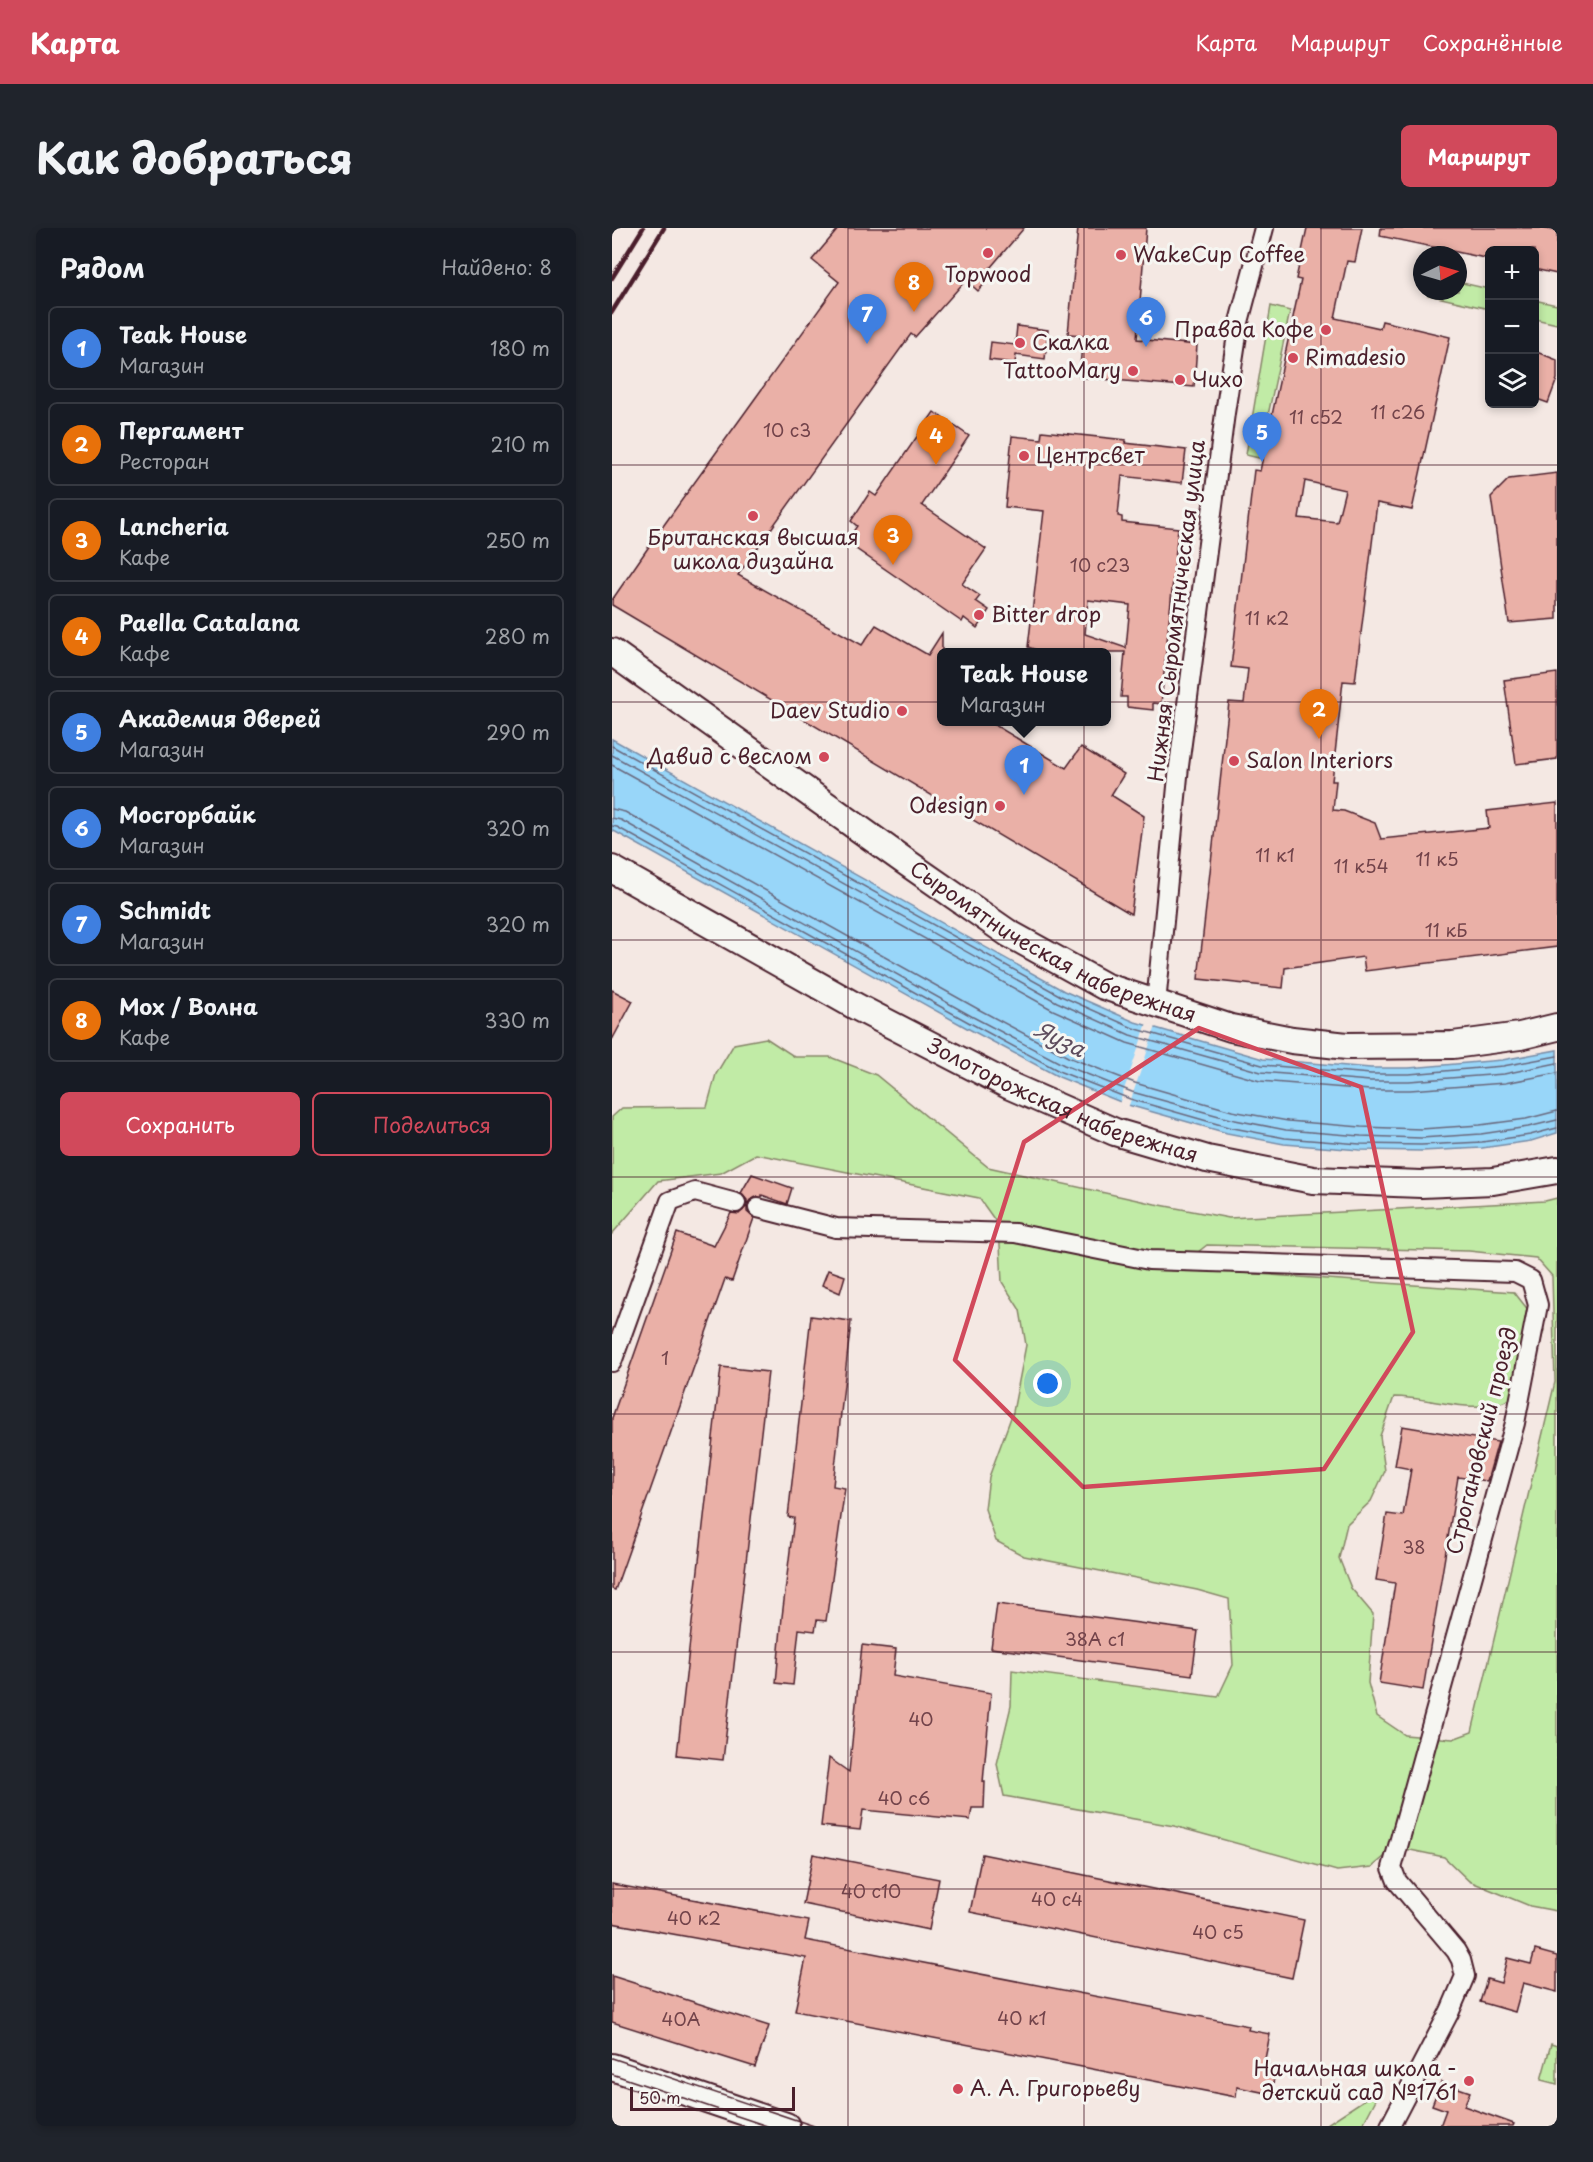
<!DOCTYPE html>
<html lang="ru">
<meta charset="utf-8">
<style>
:root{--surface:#171b24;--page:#20242c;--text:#f1f3f6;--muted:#9ea1a6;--line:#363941;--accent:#d1495b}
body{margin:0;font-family:"Playpen Sans",sans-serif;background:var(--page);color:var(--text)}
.controls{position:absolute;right:18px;top:18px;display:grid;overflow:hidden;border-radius:9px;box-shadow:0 3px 9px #0003}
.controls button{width:54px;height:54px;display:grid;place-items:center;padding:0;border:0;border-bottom:2px solid var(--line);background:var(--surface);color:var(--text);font:30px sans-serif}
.compass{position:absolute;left:801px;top:18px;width:54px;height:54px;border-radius:50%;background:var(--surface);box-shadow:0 3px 9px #0003;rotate:85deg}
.scale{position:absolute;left:18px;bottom:15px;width:165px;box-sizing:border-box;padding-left:6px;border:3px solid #4a1f2b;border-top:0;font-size:16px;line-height:21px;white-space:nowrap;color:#4a1f2b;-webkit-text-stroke:4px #f6f6f2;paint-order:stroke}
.you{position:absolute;left:436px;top:1156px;width:21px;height:21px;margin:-15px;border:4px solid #fff;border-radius:50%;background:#1a73e8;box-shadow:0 0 0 9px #1a73e833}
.badge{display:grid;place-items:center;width:39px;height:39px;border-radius:50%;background:var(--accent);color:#fff;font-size:20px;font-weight:700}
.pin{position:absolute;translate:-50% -50px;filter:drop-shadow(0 2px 3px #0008)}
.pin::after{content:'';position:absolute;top:32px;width:21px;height:18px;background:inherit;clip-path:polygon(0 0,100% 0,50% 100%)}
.popup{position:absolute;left:325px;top:420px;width:174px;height:78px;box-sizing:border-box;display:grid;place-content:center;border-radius:9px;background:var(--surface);filter:drop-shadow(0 2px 4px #0005);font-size:20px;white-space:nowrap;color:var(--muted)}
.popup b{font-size:22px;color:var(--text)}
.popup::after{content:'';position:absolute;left:50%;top:100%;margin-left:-12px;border:12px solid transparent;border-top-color:var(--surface)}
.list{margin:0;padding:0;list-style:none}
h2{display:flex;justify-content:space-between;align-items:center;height:78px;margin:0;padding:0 24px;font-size:26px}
h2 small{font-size:20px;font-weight:400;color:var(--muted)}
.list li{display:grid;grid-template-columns:39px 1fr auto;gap:18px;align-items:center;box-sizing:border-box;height:84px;margin:0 12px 12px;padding:0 12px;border:2px solid var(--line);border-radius:9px}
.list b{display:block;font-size:22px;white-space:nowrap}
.list p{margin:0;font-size:20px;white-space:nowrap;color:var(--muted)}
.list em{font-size:20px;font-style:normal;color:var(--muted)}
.actions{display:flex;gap:12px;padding:18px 24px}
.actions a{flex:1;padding:14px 0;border:2px solid var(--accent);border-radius:9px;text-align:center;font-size:21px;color:var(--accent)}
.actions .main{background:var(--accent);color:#fff}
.icon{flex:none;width:33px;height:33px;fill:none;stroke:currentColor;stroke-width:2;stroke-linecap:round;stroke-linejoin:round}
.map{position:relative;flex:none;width:945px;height:1898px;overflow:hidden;border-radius:9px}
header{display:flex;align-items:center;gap:36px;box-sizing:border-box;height:84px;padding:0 30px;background:var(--accent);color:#fff}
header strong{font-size:28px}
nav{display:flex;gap:33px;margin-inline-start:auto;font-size:21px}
.intro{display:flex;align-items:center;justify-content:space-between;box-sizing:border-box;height:144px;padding:0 36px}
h1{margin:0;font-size:42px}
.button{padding:15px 27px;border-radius:9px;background:var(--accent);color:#fff;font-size:21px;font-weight:700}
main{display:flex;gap:36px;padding:0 36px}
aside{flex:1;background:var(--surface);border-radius:9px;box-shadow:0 3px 9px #0003}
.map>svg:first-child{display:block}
</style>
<header>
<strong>Карта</strong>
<nav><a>Карта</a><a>Маршрут</a><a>Сохранённые</a></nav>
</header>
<div class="intro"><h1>Как добраться</h1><a class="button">Маршрут</a></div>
<main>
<aside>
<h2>Рядом<small>Найдено: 8</small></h2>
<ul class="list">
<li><span class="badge" style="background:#3f7fe0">1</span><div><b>Teak House</b><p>Магазин</p></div><em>180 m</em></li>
<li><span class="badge" style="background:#e8710a">2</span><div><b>Пергамент</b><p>Ресторан</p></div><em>210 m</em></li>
<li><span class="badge" style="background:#e8710a">3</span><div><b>Lancheria</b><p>Кафе</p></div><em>250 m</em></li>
<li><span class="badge" style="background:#e8710a">4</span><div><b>Paella Catalana</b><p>Кафе</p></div><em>280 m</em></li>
<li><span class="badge" style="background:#3f7fe0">5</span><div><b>Академия дверей</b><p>Магазин</p></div><em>290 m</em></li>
<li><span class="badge" style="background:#3f7fe0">6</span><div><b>Мосгорбайк</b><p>Магазин</p></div><em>320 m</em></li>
<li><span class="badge" style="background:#3f7fe0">7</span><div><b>Schmidt</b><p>Магазин</p></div><em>320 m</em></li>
<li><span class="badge" style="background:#e8710a">8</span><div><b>Мох / Волна</b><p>Кафе</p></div><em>330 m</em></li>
</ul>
<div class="actions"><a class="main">Сохранить</a><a>Поделиться</a></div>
</aside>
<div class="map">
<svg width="945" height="1898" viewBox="0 0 945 1898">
<rect width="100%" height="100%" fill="#f4e8e3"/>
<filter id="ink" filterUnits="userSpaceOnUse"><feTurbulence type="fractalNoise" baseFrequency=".0167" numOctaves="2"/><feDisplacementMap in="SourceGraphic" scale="12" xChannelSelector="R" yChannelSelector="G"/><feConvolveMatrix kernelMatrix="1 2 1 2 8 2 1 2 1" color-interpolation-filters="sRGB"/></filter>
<g filter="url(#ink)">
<g fill="#c1eba6" stroke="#868568" stroke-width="1.5" fill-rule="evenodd">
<polygon points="846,54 877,61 877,81 816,67 817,63 846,63"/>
<polygon points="922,72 945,77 945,96 923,91"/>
<polygon points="659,78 678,83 647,230 634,227"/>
<path d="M154 810 183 829H218L264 847 376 939 543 976 617 990 933 973 945 970V1683L918 1678 857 1653 832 1629 784 1619 760 1639 725 1643 562 1598 392 1568 385 1536 399 1478 400 1442 606 1469 621 1437 617 1371 585 1362 412 1328 384 1313 373 1281 377 1249 401 1184 414 1117 408 1082 390 1054 387 998 367 970 144 926 109 945 46 953 0 1006V889L10 880 95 879 104 846 122 816ZM595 1017 857 1023 924 1030 940 1048 943 1154 860 1504 841 1511 793 1507 765 1488 756 1455 761 1386 739 1360 727 1330 735 1296 759 1273 773 1243 768 1208 782 1169C816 1169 852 1184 885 1176 895 1174 905 1167 915 1163L932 1102 902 1064 588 1042 586 1024Z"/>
<polygon points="939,1816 945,1818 945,1856 929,1852"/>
<polygon points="770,1860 750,1898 712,1898"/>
</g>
<polygon fill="#98d6f9" stroke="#798da7" stroke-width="1.5" points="0,511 452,763 523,794 651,831 759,840 797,840 890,832 945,822 945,905 919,913 870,920 810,923 748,922 672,916 615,905 516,877 447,849 355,800 0,602"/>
<polygon fill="#f4e8e3" points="535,795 544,798 516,880 507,876"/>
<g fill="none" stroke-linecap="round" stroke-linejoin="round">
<g stroke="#69687d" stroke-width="1.5">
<polyline points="0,518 449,768 521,800 650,837 759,846 797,846 891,838 945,828"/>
<polyline points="0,527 445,774 518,807 649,844 758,853 797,853 892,846 945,835"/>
<polyline points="0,537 441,782 515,815 648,853 758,862 798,862 893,855 945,845"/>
<polyline points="0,581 13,584 366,781 456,829 523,855 620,883 676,893 749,899 809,901 868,897 914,891 945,883"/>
<polyline points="0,590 9,592 361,789 452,837 520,864 618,891 674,902 749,908 809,910 869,906 916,899 945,892"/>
<polyline points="0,598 5,599 358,795 449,844 518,871 616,899 673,910 748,916 809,917 870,914 918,907 945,900"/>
</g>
</g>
<g fill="#eab0a7" stroke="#4a1f2b" stroke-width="1.5" fill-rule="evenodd">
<polygon points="227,0 412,0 373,46 378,50 366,63 354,52 303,109 299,106 126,347 250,417 264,397 316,427 330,405 330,494 378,494 454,540 469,519 512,546 499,567 532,588 519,686 0,377 0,372 49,301 227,54 200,32"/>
<polygon points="466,0 534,0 525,111 585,117 582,159 467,149 471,107 456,106"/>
<path d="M695 0H750L743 34 735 33 723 90 768 100 770 93 838 109 800 282 765 275 743 454 731 453 720 553H724L721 582 732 583 763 595 769 611 877 600 875 583 945 575V719L753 743 751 729 673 740 671 760 586 751 617 474 632 475 636 441 619 439 642 242 648 243 689 52 684 51ZM693 253 733 262 725 294 687 290Z"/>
<polygon points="769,0 929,0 945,3 945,46 922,41 922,22 878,22 878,31 768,8"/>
<polygon points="405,98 436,102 433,131 404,127 403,135 377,132 379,114 403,117"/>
<polygon points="922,123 945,132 945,151 936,175 922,170"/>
<polygon points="322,184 357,208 310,277 374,321 350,356 368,368 364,373 377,382 365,400 352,390 350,394 234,314 245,298 239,293 258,264 264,268"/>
<path d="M430 203 514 212 513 215 574 222 570 255 510 248 506 288 510 289V294L566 300 549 476 541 475V482L515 479V469H509L513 424H430L416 419 432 283 393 279 400 208 429 211ZM476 372 518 377 514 420 473 406Z"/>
<polygon points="945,245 945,391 897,395 879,269 897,251"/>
<polygon points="945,445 945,531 904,536 892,452"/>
<polygon points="0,762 21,773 0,812"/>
<polygon points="140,946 180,960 175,976 150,967 150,969 144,969 138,972 135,977 135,984 142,990 120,1053 113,1051 3,1362 0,1361 0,1190 65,1005 102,1018 119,985 127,986 135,978 135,972 129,965"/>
<polygon points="216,1042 233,1048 228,1065 210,1057"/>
<polygon points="199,1088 239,1093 221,1258 233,1260 214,1393 205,1392 203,1403 187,1401 181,1457 164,1455 170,1389 182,1290 176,1289"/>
<polygon points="109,1139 156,1144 111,1532 65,1527"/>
<polygon points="790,1198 886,1214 875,1253 846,1249 811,1462 767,1455 783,1355 764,1352 775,1286 791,1288 799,1241 783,1238"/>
<polygon points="385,1376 586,1403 580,1447 379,1420"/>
<polygon points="250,1417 284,1421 281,1448 379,1465 371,1554 373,1554 372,1580 360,1580 358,1592 251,1582 248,1602 209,1598 217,1530 237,1544"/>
<polygon points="201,1626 327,1651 317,1702 191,1676"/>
<polygon points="370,1626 692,1692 680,1750 358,1684"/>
<polygon points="0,1656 197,1693 193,1712 637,1798 636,1802 658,1806 652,1836 664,1839 659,1866 625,1859 624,1869 183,1783 194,1730 0,1695"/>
<polygon points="923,1722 945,1728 945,1764 911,1755 903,1784 868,1774 875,1751 889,1755 895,1730 919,1736"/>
<polygon points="0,1748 157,1798 143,1839 0,1794"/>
<polygon points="829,1854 858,1864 852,1878 902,1896 901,1898 828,1898 834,1882 820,1877"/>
</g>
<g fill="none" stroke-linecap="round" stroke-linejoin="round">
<defs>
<g id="street">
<polyline points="544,776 567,538 613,185 627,94 652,0"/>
<polyline points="146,980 224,1000 403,1005 537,1032 903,1044 919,1052 926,1077 903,1195 780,1640 785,1653 844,1723 849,1732 853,1748 838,1783 778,1898"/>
<polyline points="0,1134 58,973 83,964 124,975"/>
</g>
<g id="secondary">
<path id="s1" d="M0 424 291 632 396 705 492 758 619 800 680 812 735 818 841 817 908 808 945 799"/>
<path id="s2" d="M0 641 245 779 396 857 503 904 595 931 701 952 809 956 881 953 945 942"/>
<polyline points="0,1839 174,1898"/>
</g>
</defs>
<use href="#street" stroke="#4a1f2b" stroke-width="22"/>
<use href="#secondary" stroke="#4a1f2b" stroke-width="30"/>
<use href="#street" stroke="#f6f6f2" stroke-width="18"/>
<use href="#secondary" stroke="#f6f6f2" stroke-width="26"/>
<g stroke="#4a1f2b" stroke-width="1.5">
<polyline points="0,1830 202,1898"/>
<polyline points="0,1846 155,1898"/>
</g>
<g stroke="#4a1f2b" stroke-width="4.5">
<polyline points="0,50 31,0"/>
<polyline points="0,84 52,0"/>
</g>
</g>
</g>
<path fill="none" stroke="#d1495b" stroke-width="4.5" stroke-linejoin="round" d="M587 800 749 859 801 1104 712 1241 471 1259 343 1132 412 914Z"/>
<path fill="none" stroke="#4a1f2b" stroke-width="1.5" stroke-opacity="0.55" d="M236 0V1898M472 0V1898M709 0V1898M0 237H945M0 474H945M0 712H945M0 949H945M0 1186H945M0 1424H945M0 1661H945"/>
<g fill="#d1495b" stroke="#f6f6f2" stroke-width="2">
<circle cx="376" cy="25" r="6"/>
<circle cx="509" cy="27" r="6"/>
<circle cx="714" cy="102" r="6"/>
<circle cx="408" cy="115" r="6"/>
<circle cx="681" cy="130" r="6"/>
<circle cx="521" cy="143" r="6"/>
<circle cx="568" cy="152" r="6"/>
<circle cx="412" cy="228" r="6"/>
<circle cx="141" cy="288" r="6"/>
<circle cx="367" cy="387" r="6"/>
<circle cx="290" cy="483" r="6"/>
<circle cx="212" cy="529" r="6"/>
<circle cx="622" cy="533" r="6"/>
<circle cx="388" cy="578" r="6"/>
<circle cx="857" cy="1853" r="6"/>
<circle cx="346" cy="1861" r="6"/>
</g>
<g text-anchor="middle" stroke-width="6" stroke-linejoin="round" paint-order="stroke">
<g font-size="18" fill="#72434a">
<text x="786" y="191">11 с26</text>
<text x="704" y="196">11 с52</text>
<text x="175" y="209">10 с3</text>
<text x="488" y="344">10 с23</text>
<text x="655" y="397">11 к2</text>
<text x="663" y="634">11 к1</text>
<text x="825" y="638">11 к5</text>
<text x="749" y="645">11 к54</text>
<text x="834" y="709">11 кБ</text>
<text x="53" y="1137">1</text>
<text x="802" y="1326">38</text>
<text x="483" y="1418">38А с1</text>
<text x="309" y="1498">40</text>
<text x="292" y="1577">40 с6</text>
<text x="259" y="1670">40 c10</text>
<text x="445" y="1678">40 с4</text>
<text x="82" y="1697">40 к2</text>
<text x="606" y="1711">40 с5</text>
<text x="410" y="1797">40 к1</text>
<text x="69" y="1798">40А</text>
</g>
<g font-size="21" fill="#4a1f2b" stroke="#f6f6f2" text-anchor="start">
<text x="521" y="34">WakeCup Coffee</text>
<text x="376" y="54" text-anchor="middle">Topwood</text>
<text x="702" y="109" text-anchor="end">Правда Кофе</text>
<text x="420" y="122">Скалка</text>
<text x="693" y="137">Rimadesio</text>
<text x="509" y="150" text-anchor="end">TattooMary</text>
<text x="580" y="159">Чихо</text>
<text x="424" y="235">Центрсвет</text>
<text x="141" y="317" text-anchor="middle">Британская высшая<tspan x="141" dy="24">школа дизайна</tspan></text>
<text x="379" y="394">Bitter drop</text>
<text x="278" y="490" text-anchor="end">Daev Studio</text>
<text x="200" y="536" text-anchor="end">Давид с веслом</text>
<text x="634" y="540">Salon Interiors</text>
<text x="376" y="585" text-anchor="end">Odesign</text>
<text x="845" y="1848" text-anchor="end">Начальная школа -<tspan x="845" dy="24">детский сад №1761</tspan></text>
<text x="358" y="1868">А. А. Григорьеву</text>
</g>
<g font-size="21" fill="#4a1f2b" stroke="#f6f6f2">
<text transform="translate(565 383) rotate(-83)" y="7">Нижняя Сыромятническая улица</text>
<text dy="7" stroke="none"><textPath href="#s1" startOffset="530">Сыромятническая набережная</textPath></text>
<text dy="7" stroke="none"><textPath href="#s2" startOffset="508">Золоторожская набережная</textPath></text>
<text transform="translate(870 1213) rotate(-76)" y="7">Строгановский проезд</text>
</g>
<g font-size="22" font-style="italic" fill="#5e4d5e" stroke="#f6f6f2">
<text transform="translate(448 811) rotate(26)" y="8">Яуза</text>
</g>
</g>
</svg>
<div class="controls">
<button>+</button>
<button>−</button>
<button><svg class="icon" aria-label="layers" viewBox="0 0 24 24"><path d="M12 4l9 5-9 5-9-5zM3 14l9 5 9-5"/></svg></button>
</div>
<svg class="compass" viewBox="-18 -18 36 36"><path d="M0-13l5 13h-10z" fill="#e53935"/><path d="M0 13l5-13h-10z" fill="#9ea1a6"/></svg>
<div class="scale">50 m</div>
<div class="you"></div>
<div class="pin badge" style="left:412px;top:567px;background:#3f7fe0">1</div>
<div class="popup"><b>Teak House</b>Магазин</div>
<div class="pin badge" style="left:707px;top:511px;background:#e8710a">2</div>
<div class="pin badge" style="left:281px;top:337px;background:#e8710a">3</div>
<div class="pin badge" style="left:324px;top:237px;background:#e8710a">4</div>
<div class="pin badge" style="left:650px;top:234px;background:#3f7fe0">5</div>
<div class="pin badge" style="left:534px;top:119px;background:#3f7fe0">6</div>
<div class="pin badge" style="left:255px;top:116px;background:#3f7fe0">7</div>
<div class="pin badge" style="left:302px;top:84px;background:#e8710a">8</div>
</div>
</main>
